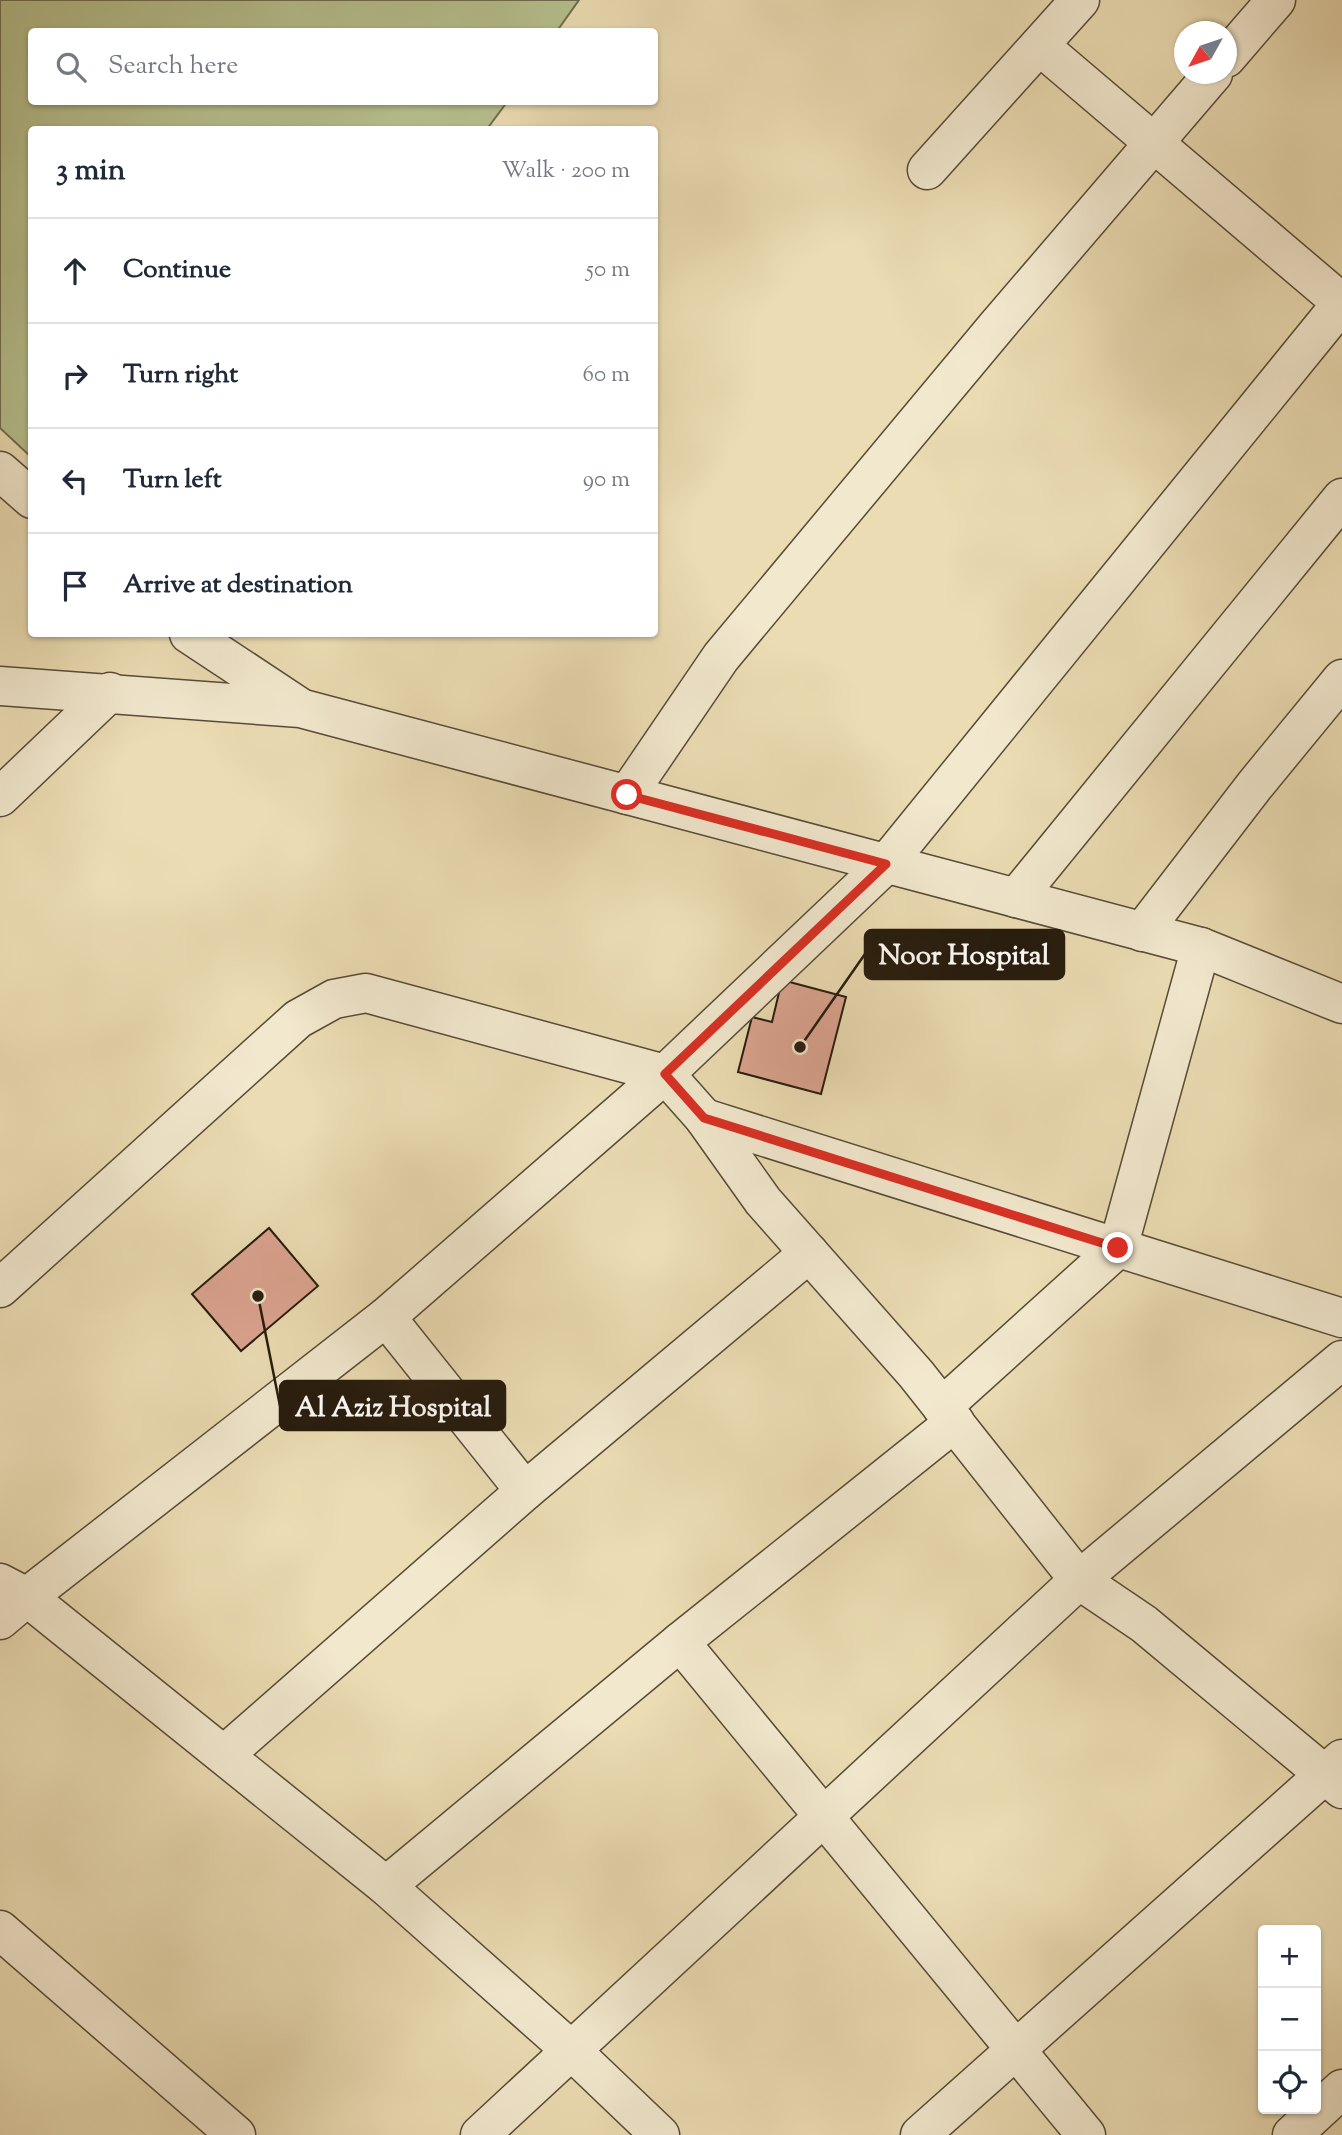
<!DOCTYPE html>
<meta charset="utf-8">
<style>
:root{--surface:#fff;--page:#f6f6f7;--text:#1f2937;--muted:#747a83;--line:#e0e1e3}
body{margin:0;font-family:"Sorts Mill Goudy",serif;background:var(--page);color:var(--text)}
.controls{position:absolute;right:21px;bottom:21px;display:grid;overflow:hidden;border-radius:7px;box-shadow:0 2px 5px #0004}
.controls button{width:63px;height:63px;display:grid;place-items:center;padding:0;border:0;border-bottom:2px solid var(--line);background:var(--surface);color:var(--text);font:35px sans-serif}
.compass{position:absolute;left:1174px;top:21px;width:63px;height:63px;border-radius:50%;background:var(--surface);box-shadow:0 2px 5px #0004;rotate:230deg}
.stop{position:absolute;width:21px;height:21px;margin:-16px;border:5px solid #d93025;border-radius:50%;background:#fff}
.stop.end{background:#d93025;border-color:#fff;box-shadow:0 2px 7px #0008}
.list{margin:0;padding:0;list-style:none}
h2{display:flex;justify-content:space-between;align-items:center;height:91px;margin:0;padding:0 28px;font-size:30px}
h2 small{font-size:23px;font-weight:400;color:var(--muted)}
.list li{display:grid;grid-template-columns:46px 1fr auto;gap:21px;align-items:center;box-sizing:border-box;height:105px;padding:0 28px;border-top:2px solid var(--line)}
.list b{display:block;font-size:26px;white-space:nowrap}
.list em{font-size:23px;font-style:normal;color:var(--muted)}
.icon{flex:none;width:38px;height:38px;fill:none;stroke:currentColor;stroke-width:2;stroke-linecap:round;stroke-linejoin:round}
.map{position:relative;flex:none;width:1342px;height:2135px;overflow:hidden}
.search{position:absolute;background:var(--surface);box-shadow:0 2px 5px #0004;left:28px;top:28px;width:630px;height:77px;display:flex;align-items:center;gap:18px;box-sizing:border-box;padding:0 24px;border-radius:7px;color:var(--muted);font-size:26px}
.panel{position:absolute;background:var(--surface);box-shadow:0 2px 5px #0004;left:28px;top:126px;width:630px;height:511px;border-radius:7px}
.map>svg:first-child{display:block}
</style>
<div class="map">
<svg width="1342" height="2135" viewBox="0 0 1342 2135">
<rect width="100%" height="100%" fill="#ebdcb3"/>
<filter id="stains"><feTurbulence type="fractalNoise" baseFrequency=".00286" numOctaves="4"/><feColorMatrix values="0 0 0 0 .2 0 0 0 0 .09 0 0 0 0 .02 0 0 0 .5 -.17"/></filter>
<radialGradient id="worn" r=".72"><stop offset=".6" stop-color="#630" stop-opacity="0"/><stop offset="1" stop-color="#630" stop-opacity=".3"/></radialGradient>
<polygon fill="#b6c08e" stroke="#6e6e4e" stroke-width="2" points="0,0 579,0 557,31 32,32 32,102 507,102 487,129 32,130 31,457 0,428"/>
<g fill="#dba390" stroke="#261b0d" stroke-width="2">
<polygon points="782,980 846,997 821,1094 738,1072 752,1017 772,1022"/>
<polygon points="269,1228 318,1286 241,1351 192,1294"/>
</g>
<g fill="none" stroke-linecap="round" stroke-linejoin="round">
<defs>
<g id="minor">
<polyline points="1040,46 1342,303"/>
<polyline points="1226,58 1276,0"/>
<polyline points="927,170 1080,0"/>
<polyline points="0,471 32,499"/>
<polyline points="189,634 298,706"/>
<polyline points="0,686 300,708 1201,947 1342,1004"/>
<polyline points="627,795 721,657 997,326 1213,74"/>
<polyline points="0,797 110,692"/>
<polyline points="1016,898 1342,498"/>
<polyline points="1142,932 1255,785 1342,679"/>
<polyline points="704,1118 1342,1318"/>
<polyline points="0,1288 298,1019 334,999 366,993 665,1074 704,1118 763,1201 916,1374 1079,1580 1144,1624 1342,1789"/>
<polyline points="386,1317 525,1491"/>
<polyline points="942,1407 1118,1248 1201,947"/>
<polyline points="955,1422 680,1642 1086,2135"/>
<polyline points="0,1583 27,1597 0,1620"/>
<polyline points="680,1642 386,1886 27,1597 386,1317 665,1074 886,864 1342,303"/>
<polyline points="224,1755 525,1491 809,1253"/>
<polyline points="386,1886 572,2051 660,2135"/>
<polyline points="0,1930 236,2135"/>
<polyline points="480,2135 1079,1580 1342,1360"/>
<polyline points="920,2135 1342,1759"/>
<polyline points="1292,2135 1342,2089"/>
</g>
</defs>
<use href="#minor" stroke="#574b36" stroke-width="41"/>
<use href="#minor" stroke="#f2e8ce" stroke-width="38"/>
</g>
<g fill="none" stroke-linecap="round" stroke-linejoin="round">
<polyline stroke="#d93025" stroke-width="9" points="627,795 886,864 665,1074 704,1118 1118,1248"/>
</g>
<path fill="none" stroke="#261b0d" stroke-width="2.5" d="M800 1047L865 954M258 1296L280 1406"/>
<g fill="#261b0d" stroke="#f2e8ce" stroke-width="2.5">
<circle cx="800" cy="1047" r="7"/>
<circle cx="258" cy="1296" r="7"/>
</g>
<g fill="#261b0d" stroke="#261b0d" stroke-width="2.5">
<rect x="865" y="930" width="199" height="49" rx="7"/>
<rect x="280" y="1381" width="225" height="49" rx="7"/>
</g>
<g font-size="28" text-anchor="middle" font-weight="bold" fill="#fff">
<text x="964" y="964">Noor Hospital</text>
<text x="393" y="1416">Al Aziz Hospital</text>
</g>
<rect width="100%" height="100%" filter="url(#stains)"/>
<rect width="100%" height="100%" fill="url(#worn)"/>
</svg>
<div class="controls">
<button>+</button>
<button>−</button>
<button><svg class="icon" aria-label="locate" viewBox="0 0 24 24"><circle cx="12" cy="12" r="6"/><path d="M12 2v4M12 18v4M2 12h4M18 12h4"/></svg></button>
</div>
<svg class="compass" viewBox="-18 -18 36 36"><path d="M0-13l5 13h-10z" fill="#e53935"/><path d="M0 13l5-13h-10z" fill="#747a83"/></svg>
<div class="stop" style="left:627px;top:795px"></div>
<div class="stop end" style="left:1118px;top:1248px"></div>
<div class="search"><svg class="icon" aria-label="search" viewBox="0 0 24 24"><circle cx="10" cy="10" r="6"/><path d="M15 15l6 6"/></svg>Search here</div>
<section class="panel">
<h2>3 min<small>Walk · 200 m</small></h2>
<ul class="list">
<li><svg class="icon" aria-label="ahead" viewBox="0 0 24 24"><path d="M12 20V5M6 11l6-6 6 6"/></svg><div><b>Continue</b></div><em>50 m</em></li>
<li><svg class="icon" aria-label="right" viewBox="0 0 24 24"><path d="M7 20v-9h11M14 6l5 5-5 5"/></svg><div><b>Turn right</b></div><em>60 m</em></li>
<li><svg class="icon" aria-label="left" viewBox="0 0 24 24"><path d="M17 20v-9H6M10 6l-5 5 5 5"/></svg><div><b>Turn left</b></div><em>90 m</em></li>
<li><svg class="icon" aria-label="arrive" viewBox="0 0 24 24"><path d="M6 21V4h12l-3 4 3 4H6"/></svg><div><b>Arrive at destination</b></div></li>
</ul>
</section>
</div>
